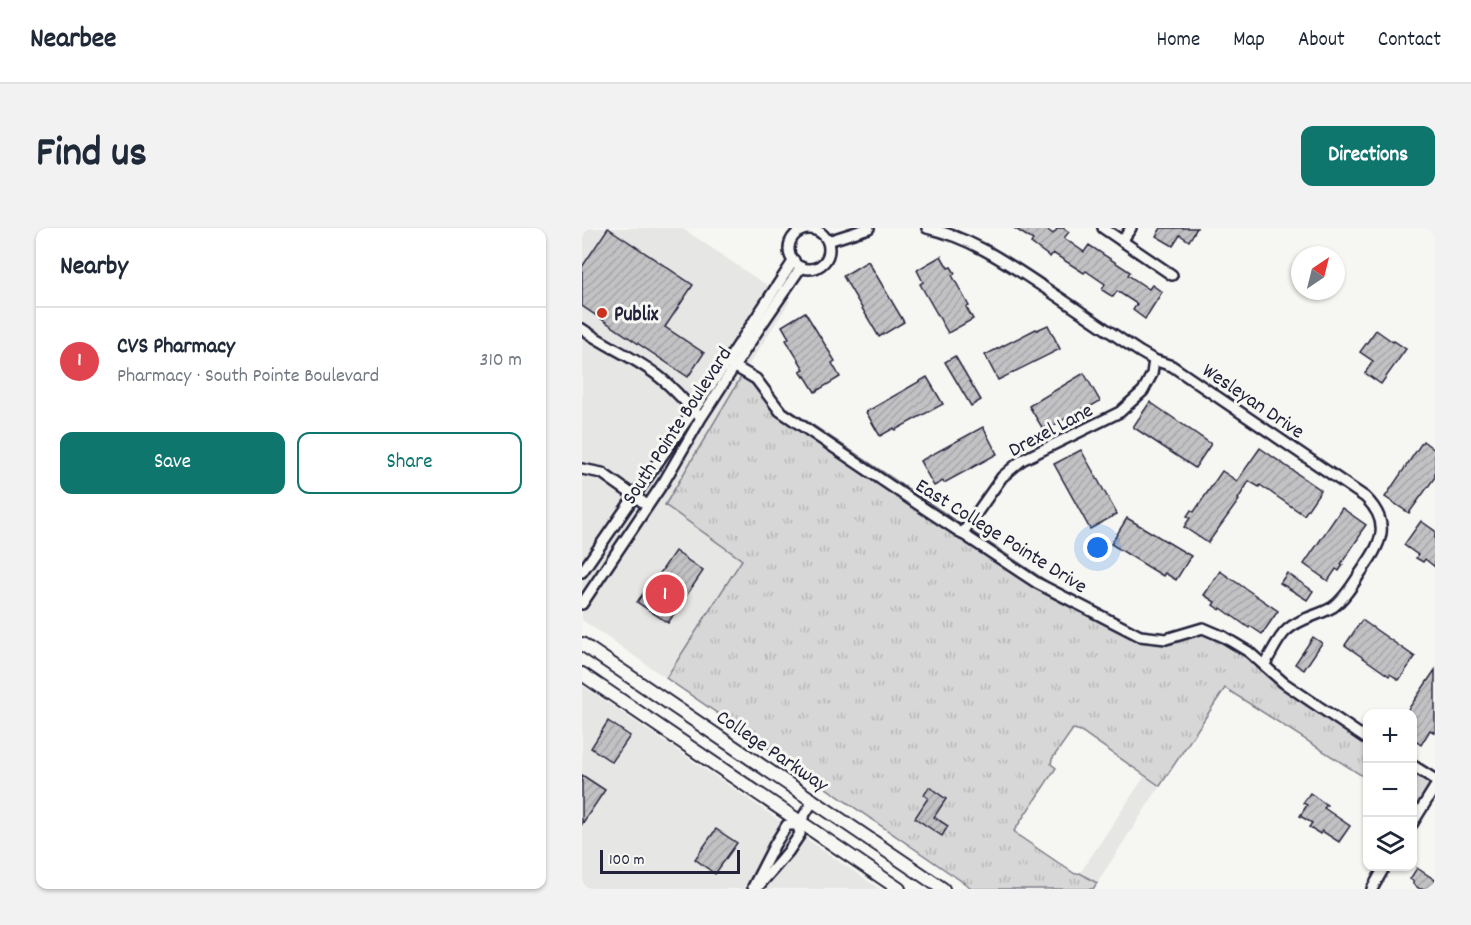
<!DOCTYPE html>
<meta charset="utf-8">
<style>
:root{--surface:#fff;--page:#f2f2f3;--text:#1f2937;--muted:#747a83;--line:#e0e1e3;--accent:#0f766e}
body{margin:0;font-family:Dekko,sans-serif;background:var(--page);color:var(--text)}
.controls{position:absolute;right:18px;bottom:18px;display:grid;overflow:hidden;border-radius:12px;box-shadow:0 2px 4px #0004}
.controls button{width:54px;height:54px;display:grid;place-items:center;padding:0;border:0;border-bottom:2px solid var(--line);background:var(--surface);color:var(--text);font:30px sans-serif}
.compass{position:absolute;left:709px;top:18px;width:54px;height:54px;border-radius:50%;background:var(--surface);box-shadow:0 2px 4px #0004;rotate:35deg}
.scale{position:absolute;left:18px;bottom:15px;width:140px;box-sizing:border-box;padding-left:6px;border:3px solid #22223b;border-top:0;font-size:16px;line-height:21px;white-space:nowrap;color:#22223b;-webkit-text-stroke:4px #f6f6f2;paint-order:stroke}
.you{position:absolute;left:516px;top:320px;width:21px;height:21px;margin:-15px;border:4px solid #fff;border-radius:50%;background:#1a73e8;box-shadow:0 0 0 9px #1a73e833}
.badge{display:grid;place-items:center;width:39px;height:39px;border-radius:50%;background:var(--accent);color:#fff;font-size:20px;font-weight:700}
.pin{position:absolute;translate:-50% -50%;border:3px solid #fff;box-shadow:0 2px 6px #0006}
.list{margin:0;padding:0;list-style:none}
h2{display:flex;justify-content:space-between;align-items:center;height:78px;margin:0;padding:0 24px;font-size:26px}
h2 small{font-size:20px;font-weight:400;color:var(--muted)}
.list li{display:grid;grid-template-columns:39px 1fr auto;gap:18px;align-items:center;box-sizing:border-box;height:108px;padding:0 24px;border-top:2px solid var(--line)}
.list b{display:block;font-size:22px;white-space:nowrap}
.list p{margin:0;font-size:20px;white-space:nowrap;color:var(--muted)}
.list em{font-size:20px;font-style:normal;color:var(--muted)}
.actions{display:flex;gap:12px;padding:18px 24px}
.actions a{flex:1;padding:14px 0;border:2px solid var(--accent);border-radius:12px;text-align:center;font-size:21px;color:var(--accent)}
.actions .main{background:var(--accent);color:#fff}
.icon{flex:none;width:33px;height:33px;fill:none;stroke:currentColor;stroke-width:2;stroke-linecap:round;stroke-linejoin:round}
.map{position:relative;flex:none;width:853px;height:661px;overflow:hidden;border-radius:12px}
header{display:flex;align-items:center;gap:36px;box-sizing:border-box;height:84px;padding:0 30px;background:var(--surface);border-bottom:2px solid var(--line)}
header strong{font-size:28px}
nav{display:flex;gap:33px;margin-inline-start:auto;font-size:21px}
.intro{display:flex;align-items:center;justify-content:space-between;box-sizing:border-box;height:144px;padding:0 36px}
h1{margin:0;font-size:42px}
.button{padding:15px 27px;border-radius:12px;background:var(--accent);color:#fff;font-size:21px;font-weight:700}
main{display:flex;gap:36px;padding:0 36px}
aside{flex:1;background:var(--surface);border-radius:12px;box-shadow:0 2px 4px #0004}
.map>svg:first-child{display:block}
</style>
<header>
<strong>Nearbee</strong>
<nav><a>Home</a><a>Map</a><a>About</a><a>Contact</a></nav>
</header>
<div class="intro"><h1>Find us</h1><a class="button">Directions</a></div>
<main>
<aside>
<h2>Nearby<small></small></h2>
<ul class="list">
<li><span class="badge" style="background:#e0444e">1</span><div><b>CVS Pharmacy</b><p>Pharmacy · South Pointe Boulevard</p></div><em>310 m</em></li>
</ul>
<div class="actions"><a class="main">Save</a><a>Share</a></div>
</aside>
<div class="map">
<svg width="853" height="661" viewBox="0 0 853 661">
<defs>
<pattern id="grass-tufts" width="24" height="20" patternUnits="userSpaceOnUse" patternTransform="scale(1.5)"><rect width="24" height="20" fill="#d7d7d7"/><path d="M3 7l-1-3M5 7V3M7 7l1-3M15 17l-1-3M17 17v-4M19 17l1-3" fill="none" stroke="#b8b8b9"/></pattern>
<pattern id="building-hatch" width="6" height="6" patternUnits="userSpaceOnUse" patternTransform="scale(1.5)"><rect width="6" height="6" fill="#c2c2c4"/><path d="M-1 1l2-2M0 6l6-6M5 7l2-2" fill="none" stroke="#a6a6a9"/></pattern>
</defs>
<rect width="100%" height="100%" fill="#f6f6f2"/>
<filter id="ink" filterUnits="userSpaceOnUse"><feTurbulence type="fractalNoise" baseFrequency=".0167" numOctaves="2"/><feDisplacementMap in="SourceGraphic" scale="12" xChannelSelector="R" yChannelSelector="G"/><feConvolveMatrix kernelMatrix="1 2 1 2 8 2 1 2 1" color-interpolation-filters="sRGB"/></filter>
<g filter="url(#ink)">
<g fill="#e6e6e4">
<polygon points="0,0 100,0 208,73 159,149 83,277 160,332 84,450 0,392"/>
<polygon points="0,457 298,661 0,661"/>
<polygon points="499,503 578,558 515,655 498,645 562,549 560,546 498,504"/>
</g>
<g fill="url(#grass-tufts)" stroke="#7c7c89" stroke-width="1.5">
<polygon points="159,149 496,374 555,403 589,405 627,401 707,457 785,505 785,551 643,460 578,558 499,503 491,501 470,531 469,536 474,540 432,603 437,608 493,646 498,645 515,655 511,661 391,661 84,450 160,332 83,277"/>
<polygon points="830,532 853,546 853,550 834,581 831,579"/>
</g>
<g fill="url(#building-hatch)" stroke="#22223b" stroke-width="1.5">
<polygon points="26,0 111,57 83,99 122,125 106,149 0,78 0,39"/>
<polygon points="432,0 463,0 471,6 476,0 481,0 487,4 482,10 502,24 507,17 548,44 546,47 567,61 570,57 580,64 563,91 551,82 555,76 535,63 531,69 520,62 523,56 504,43 502,45 471,25 468,29 449,15 451,12"/>
<polygon points="579,0 615,0 607,13 598,7 591,18 574,8"/>
<polygon points="359,28 366,40 369,39 373,45 370,47 387,78 384,79 391,91 366,105 338,56 341,54 335,42"/>
<polygon points="286,33 322,94 297,109 261,48"/>
<polygon points="223,84 253,133 250,135 258,149 233,164 223,148 222,149 218,143 222,141 204,112 207,110 200,98"/>
<polygon points="466,97 478,121 416,152 403,127 454,101 455,102"/>
<polygon points="794,102 811,114 812,113 824,121 799,156 783,145 791,133 778,124"/>
<polygon points="373,128 399,172 389,178 363,134"/>
<polygon points="502,145 518,173 502,182 501,180 471,198 470,196 461,201 447,178"/>
<polygon points="345,149 361,176 313,202 312,200 298,208 284,184"/>
<polygon points="568,174 629,216 613,240 551,199"/>
<polygon points="401,199 415,226 362,255 361,253 352,258 338,233"/>
<polygon points="841,213 853,222 853,249 827,285 803,269"/>
<polygon points="678,220 739,262 722,287 678,257 677,259 667,253 656,271 657,272 626,315 602,299 608,290 605,288 609,282 612,284 640,243 655,253"/>
<polygon points="499,222 535,286 508,301 472,236"/>
<polygon points="760,280 784,297 778,305 779,306 759,336 761,337 757,343 754,341 746,353 722,336"/>
<polygon points="545,290 609,328 594,352 583,345 581,348 529,316"/>
<polygon points="839,293 853,303 853,339 843,331 841,334 834,330 836,327 822,317"/>
<polygon points="93,323 121,343 86,395 55,374 68,356 70,357"/>
<polygon points="638,343 696,383 680,406 668,398 667,400 639,380 638,382 631,377 633,374 622,367"/>
<polygon points="705,345 731,363 725,372 698,355"/>
<polygon points="780,392 833,429 817,452 808,446 807,448 763,417"/>
<polygon points="731,409 740,415 722,442 713,436"/>
<polygon points="853,442 853,505 848,502 839,517 831,511 831,486 823,486"/>
<polygon points="26,493 48,508 30,534 9,520"/>
<polygon points="0,547 23,562 0,596"/>
<polygon points="347,559 364,571 352,589 366,598 360,608 333,590 346,570 342,567"/>
<polygon points="728,565 745,577 742,580 768,598 757,614 740,603 738,606 727,599 730,595 718,588 725,577 721,575"/>
<polygon points="134,601 155,615 133,646 113,631"/>
<polygon points="835,640 853,652 853,661 838,661 831,656 831,653 828,651"/>
</g>
<g fill="none" stroke-linecap="round" stroke-linejoin="round">
<defs>
<g id="minor">
<path d="M345 0C390 10 425 35 463 60 495 81 526 103 558 124L572 132 590 138 783 269C813 298 796 319 777 347 770 358 762 371 751 379 736 388 718 390 705 402 696 409 689 427 682 437"/>
<polyline points="521,0 590,47"/>
<circle cx="227" cy="21" r="20"/>
<polyline points="246,13 287,0"/>
<polyline points="540,13 549,0"/>
<path d="M0 101C24 118 52 129 75 147 90 158 102 173 115 186"/>
<polyline points="145,134 174,151 198,183 331,273 455,355 558,408 584,411 621,400 642,409 667,424 702,455 786,512"/>
<polyline points="0,241 20,245 65,277"/>
<polyline points="380,306 420,249 440,232 538,184 561,163 570,146 572,132"/>
<polyline points="0,344 145,134 212,32"/>
<polyline points="0,376 83,252 119,190 180,96 219,39"/>
<polyline points="830,537 849,549 853,553"/>
<polyline points="830,596 853,559"/>
<polyline points="171,659 193,616 205,597 216,597"/>
<polyline points="174,661 206,624 218,606 216,597 231,573"/>
<polyline points="790,661 803,638"/>
</g>
<g id="major">
<polyline points="0,416 361,661"/>
<polyline points="0,446 317,661"/>
</g>
</defs>
<use href="#minor" stroke="#22223b" stroke-width="14"/>
<use href="#major" stroke="#22223b" stroke-width="16"/>
<use href="#minor" stroke="#f6f6f2" stroke-width="9"/>
<use href="#major" stroke="#f6f6f2" stroke-width="12"/>
</g>
</g>
<circle fill="#c8321e" stroke="#f6f6f2" stroke-width="2" cx="20" cy="85" r="6"/>
<g text-anchor="middle" stroke-width="6" stroke-linejoin="round" paint-order="stroke">
<g font-size="21" font-weight="bold" fill="#22223b" stroke="#f6f6f2" text-anchor="start">
<text x="32" y="92">Publix</text>
</g>
<g font-size="21" fill="#22223b" stroke="#f6f6f2">
<text transform="translate(672 172) rotate(34)" y="7">Wesleyan Drive</text>
<text transform="translate(94 197) rotate(-57)" y="7">South Pointe Boulevard</text>
<text transform="translate(468 201) rotate(-28)" y="7">Drexel Lane</text>
<text transform="translate(420 307) rotate(32)" y="7">East College Pointe Drive</text>
<text transform="translate(191 522) rotate(34)" y="7">College Parkway</text>
</g>
</g>
</svg>
<div class="controls">
<button>+</button>
<button>−</button>
<button><svg class="icon" aria-label="layers" viewBox="0 0 24 24"><path d="M12 4l9 5-9 5-9-5zM3 14l9 5 9-5"/></svg></button>
</div>
<svg class="compass" viewBox="-18 -18 36 36"><path d="M0-13l5 13h-10z" fill="#e53935"/><path d="M0 13l5-13h-10z" fill="#747a83"/></svg>
<div class="scale">100 m</div>
<div class="you"></div>
<div class="pin badge" style="left:83px;top:366px;background:#e0444e">1</div>
</div>
</main>
